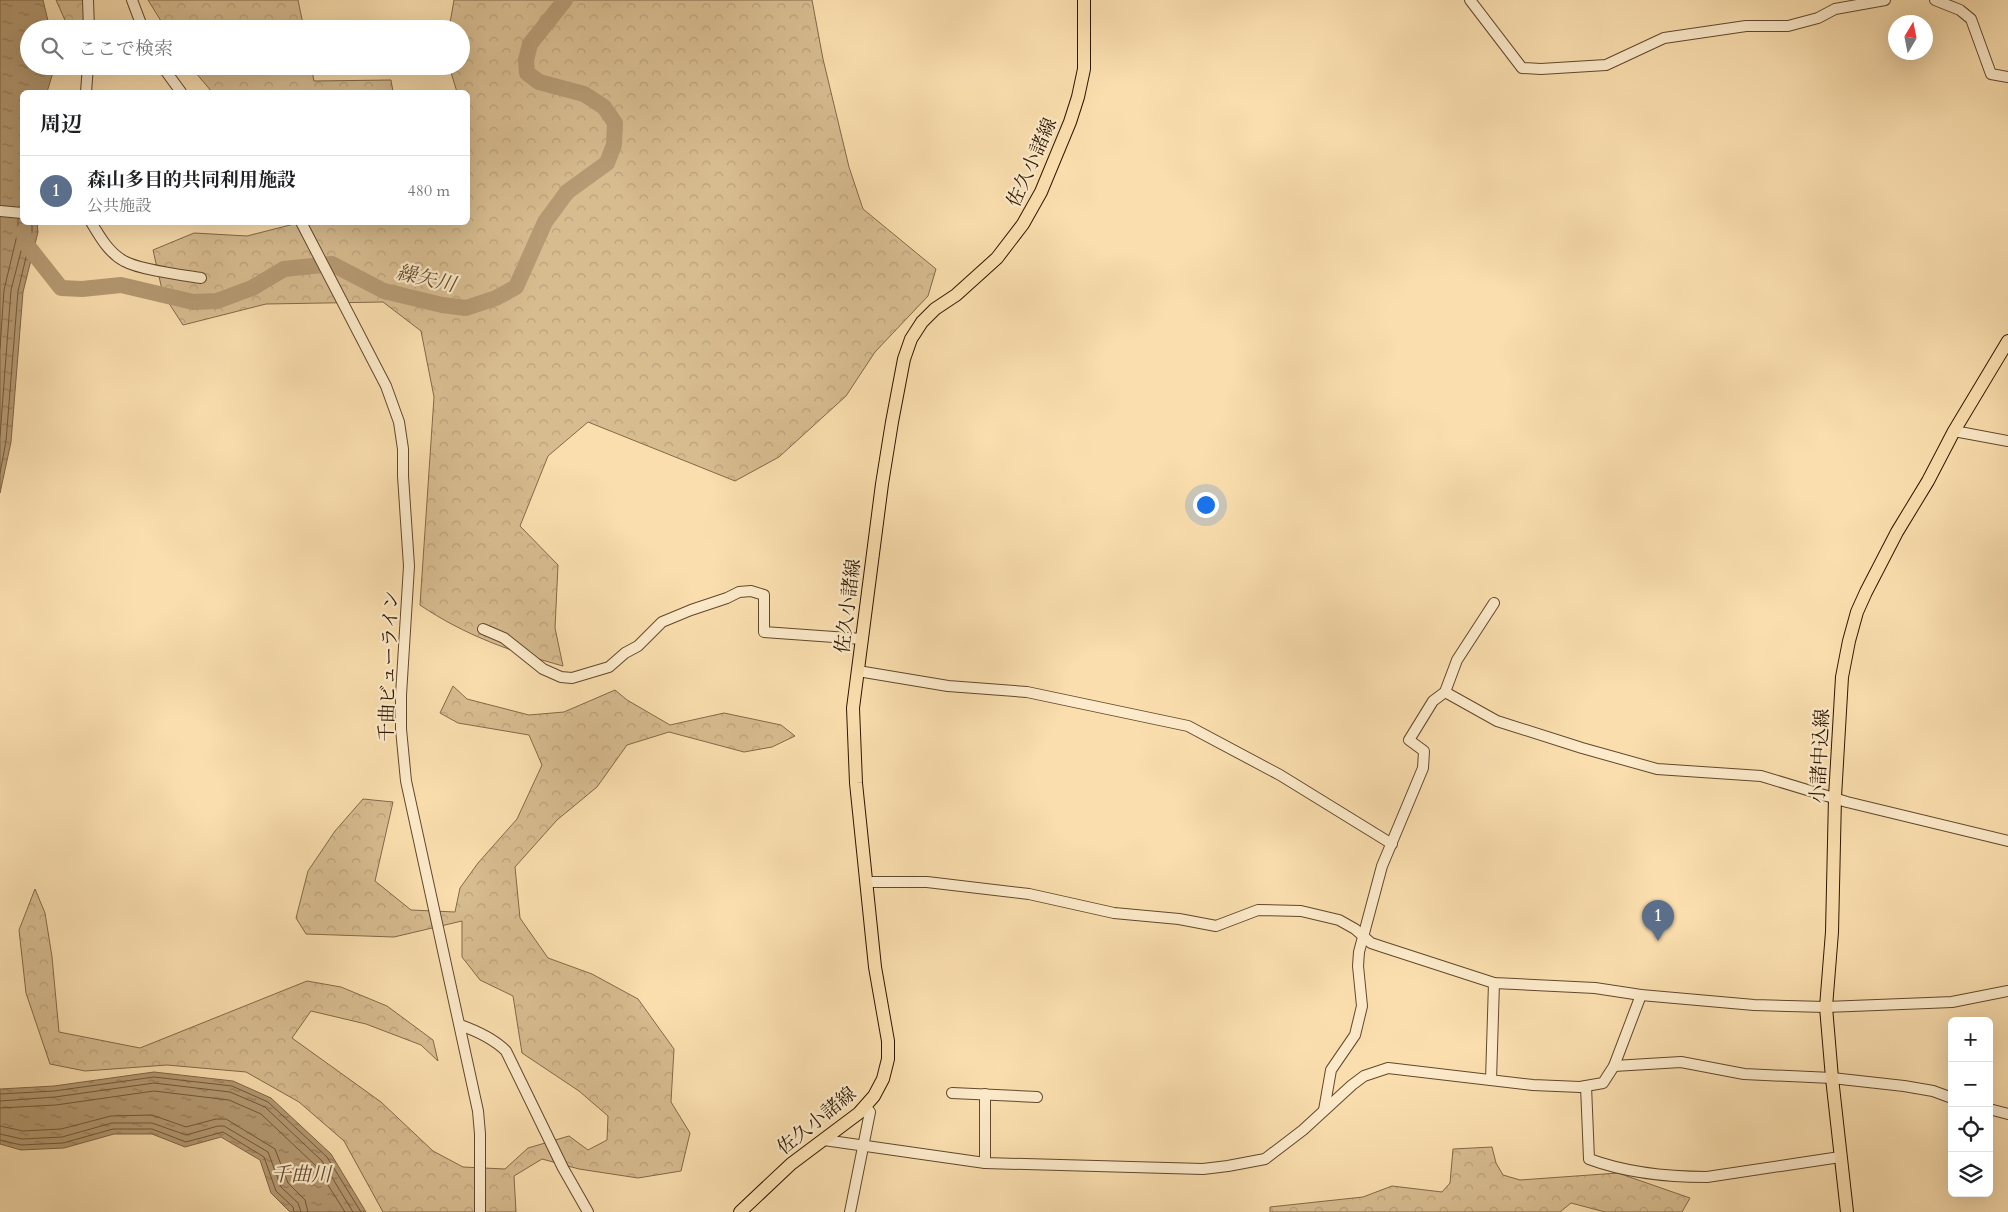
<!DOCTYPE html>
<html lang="ja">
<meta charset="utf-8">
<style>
:root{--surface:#fff;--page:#f2f2f2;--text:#202124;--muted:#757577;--line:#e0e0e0;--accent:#8f2418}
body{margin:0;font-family:Cardo,"Noto Serif JP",serif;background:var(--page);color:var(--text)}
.controls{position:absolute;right:15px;bottom:15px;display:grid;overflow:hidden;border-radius:8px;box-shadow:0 5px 20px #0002}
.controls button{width:45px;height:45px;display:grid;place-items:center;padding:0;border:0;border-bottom:1px solid var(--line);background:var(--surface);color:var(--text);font:25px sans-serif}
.compass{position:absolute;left:1888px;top:15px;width:45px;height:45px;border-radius:50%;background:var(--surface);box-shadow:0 5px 20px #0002;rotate:10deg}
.you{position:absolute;left:1205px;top:504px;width:18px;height:18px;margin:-12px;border:4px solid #fff;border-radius:50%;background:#1a73e8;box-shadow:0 0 0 8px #1a73e833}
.badge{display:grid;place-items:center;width:32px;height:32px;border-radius:50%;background:var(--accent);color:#fff;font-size:16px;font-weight:700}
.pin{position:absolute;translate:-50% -41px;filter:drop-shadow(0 1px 2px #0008)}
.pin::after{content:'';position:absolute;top:26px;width:18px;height:15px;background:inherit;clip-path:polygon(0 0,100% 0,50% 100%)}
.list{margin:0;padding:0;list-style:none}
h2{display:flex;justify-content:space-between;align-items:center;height:65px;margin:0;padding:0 20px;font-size:21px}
h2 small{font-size:16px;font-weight:400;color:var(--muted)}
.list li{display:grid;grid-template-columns:32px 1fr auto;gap:15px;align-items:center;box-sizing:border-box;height:70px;padding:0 20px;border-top:1px solid var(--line)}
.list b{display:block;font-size:19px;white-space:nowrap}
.list p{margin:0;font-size:16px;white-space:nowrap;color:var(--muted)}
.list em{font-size:16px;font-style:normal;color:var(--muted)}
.icon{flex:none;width:28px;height:28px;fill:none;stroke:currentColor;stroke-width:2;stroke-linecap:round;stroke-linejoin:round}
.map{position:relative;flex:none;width:2008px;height:1212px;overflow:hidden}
.search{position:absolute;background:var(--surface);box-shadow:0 5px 20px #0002;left:20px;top:20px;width:450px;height:55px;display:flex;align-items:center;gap:12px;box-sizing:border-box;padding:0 18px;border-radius:28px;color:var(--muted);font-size:19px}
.panel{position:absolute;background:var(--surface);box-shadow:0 5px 20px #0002;left:20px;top:90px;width:450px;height:135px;border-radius:8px}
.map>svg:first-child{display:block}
</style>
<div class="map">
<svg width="2008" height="1212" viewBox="0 0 2008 1212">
<defs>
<pattern id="forest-crowns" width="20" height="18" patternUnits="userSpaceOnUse" patternTransform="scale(1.25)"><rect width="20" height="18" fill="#d7bc90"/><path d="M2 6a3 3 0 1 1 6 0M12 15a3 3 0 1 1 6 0" fill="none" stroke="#b9a17a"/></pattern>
<pattern id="water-ripples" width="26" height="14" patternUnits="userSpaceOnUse" patternTransform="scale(1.25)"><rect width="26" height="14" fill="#b59a73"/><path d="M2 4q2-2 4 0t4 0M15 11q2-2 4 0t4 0" fill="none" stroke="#947d5c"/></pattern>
</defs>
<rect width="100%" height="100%" fill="#fadeae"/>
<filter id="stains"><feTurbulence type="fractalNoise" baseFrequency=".004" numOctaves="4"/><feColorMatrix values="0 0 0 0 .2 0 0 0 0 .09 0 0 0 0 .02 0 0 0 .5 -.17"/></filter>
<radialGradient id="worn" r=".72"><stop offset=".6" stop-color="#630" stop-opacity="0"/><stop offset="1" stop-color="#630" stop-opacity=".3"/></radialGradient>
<g fill="url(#forest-crowns)" stroke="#826948">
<polygon points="56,0 90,0 83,29 69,29"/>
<polygon points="148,0 298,0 304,29 166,29"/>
<path d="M454 0H812L823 59 849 167 863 209 936 269 928 296 875 352 846 396 779 457 735 481 588 422 548 456 520 526 558 565 555 628 563 666C512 652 464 635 420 605L434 397 421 331 383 302 266 304 183 325 163 294 153 250 194 233 247 236 298 223 468 222V92H457L449 66H461V29H449Z"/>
<polygon points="190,66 311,66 314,81 391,80 393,92 212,92"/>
<polygon points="453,686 467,699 529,715 564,712 615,690 627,700 670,725 724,713 781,725 795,736 772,747 744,752 669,732 627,745 597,787 557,820 515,867 520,918 548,958 592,974 638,999 674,1049 671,1102 690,1133 681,1171 638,1178 579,1169 542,1159 514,1176 516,1212 383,1212 344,1141 299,1102 246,1072 167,1065 85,1071 50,1064 26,993 19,930 35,889 45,913 52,957 59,1032 140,1048 307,981 341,987 387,1006 433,1040 438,1061 421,1045 366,1024 311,1011 292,1038 381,1102 433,1151 463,1167 505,1169 528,1148 569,1136 588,1150 607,1140 608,1116 579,1091 522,1053 513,996 480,980 462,957 462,921 394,937 306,934 296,918 308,871 335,831 363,799 393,802 375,881 411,910 455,912 460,888 478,863 517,819 542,765 529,735 458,723 440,713"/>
<polygon points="1492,1147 1496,1163 1503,1175 1520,1180 1618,1173 1690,1198 1682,1212 1605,1212 1571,1203 1560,1212 1270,1212 1270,1207 1363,1197 1392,1186 1442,1192 1450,1183 1453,1149"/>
</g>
<g fill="url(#water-ripples)" stroke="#7f6545">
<polygon points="0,0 43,0 50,29 29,29 29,66 55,66 47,92 22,92 22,222 37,223 38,232 23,292 11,442 0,493"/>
<polygon points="154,1072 233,1081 271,1098 331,1154 366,1212 290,1212 271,1193 260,1160 221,1137 185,1147 152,1134 114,1134 64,1148 21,1150 0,1144 0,1089 54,1086"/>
</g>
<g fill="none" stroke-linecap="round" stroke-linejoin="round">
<g stroke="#72583a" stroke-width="1">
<polyline points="0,348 4,290 18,231 18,219"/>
<polyline points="0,436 11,290 26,232 25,222"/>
<polyline points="0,473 6,441 18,291 32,232 32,222"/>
<polyline points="0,1094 54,1091 154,1077 232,1086 268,1102 327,1157 361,1212"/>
<polyline points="0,1101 55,1097 154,1083 230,1092 265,1107 322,1161 353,1212"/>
<polyline points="0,1108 56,1105 154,1091 229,1100 261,1114 316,1166 345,1212"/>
<polyline points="0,1126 23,1131 61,1129 111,1116 152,1115 186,1127 216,1119 226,1119 275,1149 288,1183 305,1200 308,1212"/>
<polyline points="0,1134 22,1139 62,1137 112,1123 152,1123 186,1135 218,1126 224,1126 268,1152 281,1187 298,1203 301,1212"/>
<polyline points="0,1140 21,1145 63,1143 113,1129 152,1129 186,1142 223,1132 264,1157 276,1191 293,1207 294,1212"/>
</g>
<polyline stroke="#b59a73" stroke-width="16" points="23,232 27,245 61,288 82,289 121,285 193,302 217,301 252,288 284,269 332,264 384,291 442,305 466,308 496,298 516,287 545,222 567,192 607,163 614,145 615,123 604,107 584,94 539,82 527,73 526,60 530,44 565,0"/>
<defs>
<g id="minor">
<polyline points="88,0 89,29"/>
<polyline points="132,0 143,29"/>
<polyline points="1470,0 1522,68 1541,69 1606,65 1664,38 1746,26 1788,26 1818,18 1835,9 1885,0"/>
<polyline points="1935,0 1960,10 1971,19 1991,74 2008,77"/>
<polyline points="162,66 181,92"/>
<polyline points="86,92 88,66"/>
<polyline points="0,211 22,213"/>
<path d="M91 222C100 237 109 253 124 261 140 270 182 275 201 278"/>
<polyline points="301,222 386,386 399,422 403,449 403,476 409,566 401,695 401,729 406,781 478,1111 480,1134 480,1212"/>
<polyline points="1954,431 2008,441"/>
<polyline points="483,629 504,638 543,669 561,677 572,678 609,667 625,653 638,646 662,622 691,610 727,598 739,592 751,591 764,595 764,632 862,639"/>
<polyline points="858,671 948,686 1027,692 1188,726 1280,775 1392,844"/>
<polyline points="1445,692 1497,721 1582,748 1657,769 1761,776 1847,802 2008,841"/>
<polyline points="866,882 927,882 1029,894 1114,913 1179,919 1216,926 1258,910 1301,911 1339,920 1355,929 1371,943 1383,947 1494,983 1595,988 1641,995 1754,1005 1826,1007 1928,1003 1952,1002 2008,991"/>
<path d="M460 1025C477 1031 493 1038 506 1051L563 1168 588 1212"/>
<polyline points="1614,1066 1681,1062 1744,1074 1832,1078 1904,1086 1933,1091 1952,1098"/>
<polyline points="1491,1080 1494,983"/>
<path d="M1586 1086 1589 1159C1627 1173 1667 1177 1707 1177L1840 1157"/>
<polyline points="952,1093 1037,1097"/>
<polyline points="1989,1109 2008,1114"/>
<polyline points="1324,1110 1331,1070 1355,1035 1362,1006 1358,966 1359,952 1382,866 1423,768 1424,751 1409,740 1433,701 1445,692 1457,660 1494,603"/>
<polyline points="824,1140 985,1163 1203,1169 1228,1166 1265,1159 1303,1130 1352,1085 1364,1076 1388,1068 1533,1085 1580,1087 1603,1083 1614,1066 1641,995"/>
<polyline points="985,1163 985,1094"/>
<polyline points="850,1212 870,1112 865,1106"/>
</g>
<g id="major">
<polyline points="740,1212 791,1164 859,1113 874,1096 883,1079 888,1059 888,1041 875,967 856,783 853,708 882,484 892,422 904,359 911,339 922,322 935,309 956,295 997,258 1023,224 1041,192 1070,122 1078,97 1084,69 1084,0"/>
<polyline points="1847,1212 1832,1078 1826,1007 1832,932 1835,797 1842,677 1849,641 1857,612 1866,592 1897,532 1928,481 1954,431 2008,341"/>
</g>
</defs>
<use href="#minor" stroke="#61482c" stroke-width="12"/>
<use href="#major" stroke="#2e1600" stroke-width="14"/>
<use href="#minor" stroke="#fceaca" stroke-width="10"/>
<use href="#major" stroke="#fadeae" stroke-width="12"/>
</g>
<g text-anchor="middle" stroke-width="4.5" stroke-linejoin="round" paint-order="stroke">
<g font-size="19" fill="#2e1600" stroke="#fceaca">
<text transform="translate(1031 162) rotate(-66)" y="7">佐久小諸線</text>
<text transform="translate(847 606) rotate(-83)" y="7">佐久小諸線</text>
<text transform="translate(388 666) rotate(-88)" y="7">千曲ビューライン</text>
<text transform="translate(1819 756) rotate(-87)" y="7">小諸中込線</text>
<text transform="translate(816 1120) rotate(-39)" y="7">佐久小諸線</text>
</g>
<g font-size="20" font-style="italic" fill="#644b2e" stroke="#fceaca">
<text transform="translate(426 278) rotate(13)" y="7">繰矢川</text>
<text x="301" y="1181">千曲川</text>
</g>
</g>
<rect width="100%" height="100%" filter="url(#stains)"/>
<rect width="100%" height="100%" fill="url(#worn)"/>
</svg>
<div class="controls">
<button>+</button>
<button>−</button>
<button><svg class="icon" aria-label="locate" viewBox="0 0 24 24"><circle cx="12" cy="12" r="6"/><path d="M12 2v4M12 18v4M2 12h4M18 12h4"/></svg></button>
<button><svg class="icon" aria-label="layers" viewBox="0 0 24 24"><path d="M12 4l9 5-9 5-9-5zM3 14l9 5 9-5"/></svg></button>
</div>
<svg class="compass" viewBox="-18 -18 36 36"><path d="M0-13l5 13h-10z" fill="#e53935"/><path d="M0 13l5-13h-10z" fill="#757577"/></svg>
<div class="you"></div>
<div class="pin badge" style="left:1658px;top:941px;background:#5c6f8a">1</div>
<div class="search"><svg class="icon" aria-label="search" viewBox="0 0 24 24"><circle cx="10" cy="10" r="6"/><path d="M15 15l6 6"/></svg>ここで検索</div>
<section class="panel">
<h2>周辺<small></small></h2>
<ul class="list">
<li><span class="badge" style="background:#5c6f8a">1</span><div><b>森山多目的共同利用施設</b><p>公共施設</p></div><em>480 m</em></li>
</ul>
</section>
</div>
